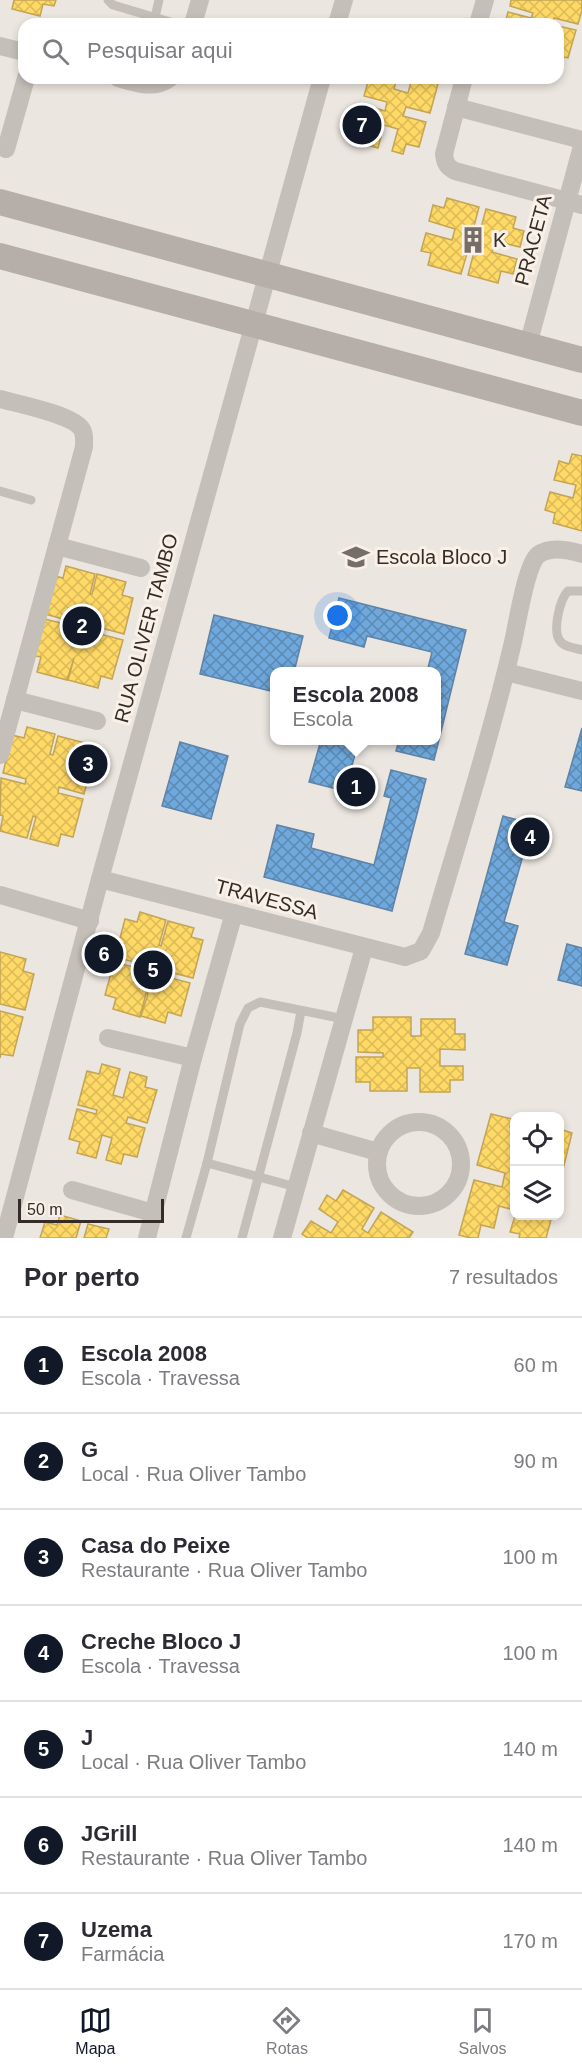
<!DOCTYPE html>
<html lang="pt">
<meta charset="utf-8">
<style>
:root{--surface:#fff;--page:#f2f2f3;--text:#2b2b33;--muted:#7c7c81;--line:#e1e1e2;--accent:#111827}
body{margin:0;font-family:Helvetica,sans-serif;background:var(--page);color:var(--text)}
.controls{position:absolute;right:18px;bottom:18px;display:grid;overflow:hidden;border-radius:12px;box-shadow:0 3px 9px #0003}
.controls button{width:54px;height:54px;display:grid;place-items:center;padding:0;border:0;border-bottom:2px solid var(--line);background:var(--surface);color:var(--text);font:30px sans-serif}
.scale{position:absolute;left:18px;bottom:15px;width:146px;box-sizing:border-box;padding-left:6px;border:3px solid #362c27;border-top:0;font-size:16px;line-height:21px;white-space:nowrap;color:#362c27;-webkit-text-stroke:4px #f9f1e7;paint-order:stroke}
.you{position:absolute;left:338px;top:616px;width:21px;height:21px;margin:-15px;border:4px solid #fff;border-radius:50%;background:#1a73e8;box-shadow:0 0 0 9px #1a73e833}
.badge{display:grid;place-items:center;width:39px;height:39px;border-radius:50%;background:var(--accent);color:#fff;font-size:20px;font-weight:700}
.pin{position:absolute;translate:-50% -50%;border:3px solid #fff;box-shadow:0 2px 6px #0006}
.popup{position:absolute;left:270px;top:667px;width:171px;height:78px;box-sizing:border-box;display:grid;place-content:center;border-radius:12px;background:var(--surface);filter:drop-shadow(0 2px 4px #0005);font-size:20px;white-space:nowrap;color:var(--muted)}
.popup b{font-size:22px;color:var(--text)}
.popup::after{content:'';position:absolute;left:50%;top:100%;margin-left:-12px;border:12px solid transparent;border-top-color:var(--surface)}
.list{margin:0;padding:0;list-style:none}
h2{display:flex;justify-content:space-between;align-items:center;height:78px;margin:0;padding:0 24px;font-size:26px}
h2 small{font-size:20px;font-weight:400;color:var(--muted)}
.list li{display:grid;grid-template-columns:39px 1fr auto;gap:18px;align-items:center;box-sizing:border-box;height:96px;padding:0 24px;border-top:2px solid var(--line)}
.list b{display:block;font-size:22px;white-space:nowrap}
.list p{margin:0;font-size:20px;white-space:nowrap;color:var(--muted)}
.list em{font-size:20px;font-style:normal;color:var(--muted)}
.icon{flex:none;width:33px;height:33px;fill:none;stroke:currentColor;stroke-width:2;stroke-linecap:round;stroke-linejoin:round}
.map{position:relative;flex:none;width:582px;height:1238px;overflow:hidden}
.search{position:absolute;background:var(--surface);box-shadow:0 3px 9px #0003;left:18px;right:18px;top:18px;height:66px;display:flex;align-items:center;gap:15px;box-sizing:border-box;padding:0 21px;border-radius:18px;color:var(--muted);font-size:22px}
.sheet{height:750px;background:var(--surface)}
nav{display:flex;justify-content:space-around;align-items:center;box-sizing:border-box;height:84px;border-top:2px solid var(--line);background:var(--surface);font-size:16px;color:var(--muted)}
nav a{display:grid;justify-items:center;gap:3px}
nav .on{color:var(--accent)}
.map>svg:first-child{display:block}
</style>
<div class="map">
<svg width="582" height="1238" viewBox="0 0 582 1238">
<defs>
<pattern id="homes-cross-hatch" width="8" height="8" patternUnits="userSpaceOnUse" patternTransform="scale(1.5)"><rect width="8" height="8" fill="#ffd966"/><path d="M0 0l8 8M0 8l8-8" fill="none" stroke="#dbba58"/></pattern>
<pattern id="schools-cross-hatch" width="8" height="8" patternUnits="userSpaceOnUse" patternTransform="scale(1.5)"><rect width="8" height="8" fill="#6fa8dc"/><path d="M0 0l8 8M0 8l8-8" fill="none" stroke="#5c89b2"/></pattern>
</defs>
<rect width="100%" height="100%" fill="#ece6e0"/>
<g fill="url(#homes-cross-hatch)" stroke="#c3a553" stroke-width="1.5">
<polygon points="14,0 56,0 54,6 43,4 40,16 12,9"/>
<polygon points="511,0 582,0 582,10 578,24 554,18 552,24 505,24 508,12 531,18 533,13 510,6"/>
<polygon points="558,26 576,30 568,58 558,56"/>
<polygon points="369,78 397,78 394,89 408,93 412,78 427,78 426,81 438,84 430,113 406,107 403,116 426,122 419,147 406,144 403,154 392,151 398,129 384,125 378,148 364,144 367,133 355,130 362,104 385,111 387,102 364,96"/>
<polygon points="447,198 479,207 473,230 480,232 486,209 516,217 513,228 524,231 520,247 495,241 492,252 517,259 513,274 501,271 498,283 468,275 474,252 468,250 461,274 428,265 431,253 421,251 426,233 452,240 455,229 429,221 433,205 444,208"/>
<polygon points="572,454 582,456 582,531 553,523 555,513 545,510 550,492 573,498 576,485 554,480 559,461 569,464"/>
<polygon points="66,566 95,574 90,594 92,594 97,574 126,582 122,595 133,598 124,634 98,627 96,633 123,640 112,679 101,676 98,688 68,680 74,658 67,680 37,672 41,657 30,655 40,618 65,624 67,620 41,613 51,575 63,578"/>
<polygon points="27,727 55,734 50,754 53,755 58,736 85,743 82,756 93,759 84,794 59,787 58,793 83,799 73,837 61,834 58,846 30,839 36,817 33,816 27,838 0,831 3,816 0,815 1,778 25,784 26,779 3,773 12,735 24,738"/>
<polygon points="140,912 166,920 159,945 161,946 168,921 194,928 191,937 203,940 193,978 173,973 171,978 190,983 181,1016 168,1012 165,1023 141,1016 148,994 146,993 140,1017 113,1009 116,998 105,995 114,962 133,967 134,962 115,957 125,919 137,922"/>
<polygon points="0,952 26,959 23,971 34,974 25,1010 0,1004"/>
<polygon points="0,1011 23,1017 13,1056 1,1054 0,1058"/>
<polygon points="373,1017 411,1017 411,1036 421,1036 421,1019 455,1019 455,1034 465,1034 465,1050 440,1049 440,1066 463,1066 463,1080 450,1080 450,1092 420,1092 420,1068 407,1068 407,1091 370,1091 370,1082 356,1082 356,1057 383,1057 383,1053 358,1052 358,1030 373,1030"/>
<polygon points="102,1064 120,1069 113,1095 123,1098 130,1072 147,1077 145,1087 157,1090 147,1123 128,1117 126,1123 145,1128 137,1157 124,1154 121,1164 106,1160 112,1138 102,1135 96,1158 77,1153 80,1142 69,1139 77,1109 96,1114 97,1110 78,1105 87,1071 99,1074"/>
<polygon points="491,1114 512,1119 510,1127 514,1128 514,1210 499,1206 494,1228 481,1225 478,1238 471,1238 459,1235 474,1180 502,1187 505,1173 477,1165"/>
<polygon points="560,1129 572,1133 560,1181"/>
<polygon points="343,1190 374,1208 362,1229 368,1233 381,1212 413,1232 409,1238 308,1238 302,1234 311,1221 331,1233 338,1222 319,1209 327,1195 336,1201"/>
<polygon points="60,1215 81,1221 76,1238 40,1238 45,1222 57,1225"/>
<polygon points="515,1216 552,1216 546,1238 519,1238 520,1234 510,1232"/>
<polygon points="88,1224 109,1229 106,1238 84,1238"/>
</g>
<g fill="url(#schools-cross-hatch)" stroke="#5e83a6" stroke-width="1.5">
<polygon points="339,598 466,630 434,760 396,751 399,740 437,740 437,672 427,672 432,652 367,636 364,647 329,638"/>
<polygon points="214,615 303,636 294,672 275,672 275,692 200,674"/>
<polygon points="582,728 582,791 565,787"/>
<polygon points="321,740 359,740 345,791 309,782"/>
<polygon points="180,742 228,756 211,819 162,806"/>
<polygon points="391,770 426,779 392,911 264,877 277,825 314,834 311,848 374,865 391,798 384,796"/>
<polygon points="503,816 532,824 504,922 518,926 507,965 465,954"/>
<polygon points="567,944 582,948 582,986 558,980"/>
</g>
<g fill="none" stroke-linecap="round" stroke-linejoin="round">
<g stroke="#c5bfb9" stroke-width="9">
<polyline points="108,0 113,5 177,24"/>
<polyline points="155,17 159,0"/>
<polyline points="0,491 31,500"/>
<path d="M582 591H568C560 599 552 631 560 641 564 647 575 648 582 650"/>
<polyline points="207,1163 296,1187"/>
<polyline points="186,1238 207,1163 240,1024 248,1008 260,1002 344,1019"/>
<polyline points="242,1238 297,1033 301,1011"/>
</g>
<g stroke="#c5bfb9" stroke-width="18">
<polyline points="193,24 200,0"/>
<polyline points="337,24 344,0"/>
<polyline points="478,24 485,0"/>
<polyline points="0,46 24,52"/>
<path d="M118 78C136 83 154 90 170 78"/>
<path d="M464 78 444 154C445 163 447 167 455 171L582 205"/>
<polyline points="456,107 582,140"/>
<polyline points="6,149 26,78"/>
<polyline points="528,345 582,146"/>
<path d="M0 399C18 404 70 414 81 428 85 433 84 441 84 447L0 755"/>
<polyline points="57,546 141,568"/>
<polyline points="506,672 582,691"/>
<polyline points="15,700 97,721"/>
<path d="M100 879 405 957 421 951 431 933C459 837 490 740 513 642 517 625 526 565 538 555 550 546 569 550 582 554"/>
<polyline points="0,895 90,921"/>
<polyline points="108,1038 193,1058"/>
<circle cx="419" cy="1164" r="42"/>
<polyline points="311,1133 378,1152"/>
<polyline points="72,1190 153,1213"/>
<polyline points="4,1238 100,879 322,78"/>
<polyline points="147,1238 193,1058 234,913"/>
<polyline points="282,1238 364,948"/>
</g>
<g stroke="#b6afa9" stroke-width="26">
<polyline points="0,202 582,360"/>
<polyline points="0,256 582,413"/>
</g>
</g>
<defs>
<symbol id="building-bare" viewBox="-9 -9 18 18"><path d="M-4-6H4V6H1V3H-1V6H-4ZM-2.5-4.3h1.7v1.8h-1.7ZM.8-4.3h1.7v1.8H.8ZM-2.5-1h1.7V.8h-1.7ZM.8-1h1.7V.8H.8Z" fill="#766d68" stroke="#f9f1e7" stroke-width="2.5" paint-order="stroke"/></symbol>
<symbol id="school-bare" viewBox="-9 -9 18 18"><path d="M0-5L7-2L0 1L-7-2ZM-4 1L0 2.5L4 1V4Q0 6-4 4Z" fill="#766d68" stroke="#f9f1e7" stroke-width="2.5" paint-order="stroke"/></symbol>
</defs>
<g fill-rule="evenodd">
<use href="#building-bare" x="454" y="221" width="38" height="38"/>
<use href="#school-bare" x="337" y="538" width="38" height="38"/>
</g>
<g text-anchor="middle" stroke-width="6" stroke-linejoin="round" paint-order="stroke">
<g font-size="20" fill="#362c27" stroke="#f9f1e7" text-anchor="start">
<text x="493" y="247">K</text>
<text x="376" y="564">Escola Bloco J</text>
</g>
<g font-size="20" fill="#362c27" stroke="#f9f1e7">
<text transform="translate(533 240) rotate(-75)" y="7">PRACETA</text>
<text transform="translate(146 628) rotate(-75)" y="7">RUA OLIVER TAMBO</text>
<text transform="translate(267 899) rotate(15)" y="7">TRAVESSA</text>
</g>
</g>
</svg>
<div class="controls">
<button><svg class="icon" aria-label="locate" viewBox="0 0 24 24"><circle cx="12" cy="12" r="6"/><path d="M12 2v4M12 18v4M2 12h4M18 12h4"/></svg></button>
<button><svg class="icon" aria-label="layers" viewBox="0 0 24 24"><path d="M12 4l9 5-9 5-9-5zM3 14l9 5 9-5"/></svg></button>
</div>
<div class="scale">50 m</div>
<div class="you"></div>
<div class="pin badge" style="left:356px;top:787px">1</div>
<div class="popup"><b>Escola 2008</b>Escola</div>
<div class="pin badge" style="left:82px;top:626px">2</div>
<div class="pin badge" style="left:88px;top:764px">3</div>
<div class="pin badge" style="left:530px;top:837px">4</div>
<div class="pin badge" style="left:153px;top:970px">5</div>
<div class="pin badge" style="left:104px;top:954px">6</div>
<div class="pin badge" style="left:362px;top:125px">7</div>
<div class="search"><svg class="icon" aria-label="search" viewBox="0 0 24 24"><circle cx="10" cy="10" r="6"/><path d="M15 15l6 6"/></svg>Pesquisar aqui</div>
</div>
<section class="sheet">
<h2>Por perto<small>7 resultados</small></h2>
<ul class="list">
<li><span class="badge">1</span><div><b>Escola 2008</b><p>Escola · Travessa</p></div><em>60 m</em></li>
<li><span class="badge">2</span><div><b>G</b><p>Local · Rua Oliver Tambo</p></div><em>90 m</em></li>
<li><span class="badge">3</span><div><b>Casa do Peixe</b><p>Restaurante · Rua Oliver Tambo</p></div><em>100 m</em></li>
<li><span class="badge">4</span><div><b>Creche Bloco J</b><p>Escola · Travessa</p></div><em>100 m</em></li>
<li><span class="badge">5</span><div><b>J</b><p>Local · Rua Oliver Tambo</p></div><em>140 m</em></li>
<li><span class="badge">6</span><div><b>JGrill</b><p>Restaurante · Rua Oliver Tambo</p></div><em>140 m</em></li>
<li><span class="badge">7</span><div><b>Uzema</b><p>Farmácia</p></div><em>170 m</em></li>
</ul>
</section>
<nav>
<a class="on"><svg class="icon" aria-label="map" viewBox="0 0 24 24"><path d="M3 6l6-2 6 2 6-2v14l-6 2-6-2-6 2zM9 4v14M15 6v14"/></svg>Mapa</a>
<a><svg class="icon" aria-label="directions" viewBox="0 0 24 24"><path d="M12 3l9 9-9 9-9-9zM9 14v-3h6M13 9l2 2-2 2"/></svg>Rotas</a>
<a><svg class="icon" aria-label="saved" viewBox="0 0 24 24"><path d="M7 4h10v16l-5-4-5 4z"/></svg>Salvos</a>
</nav>
